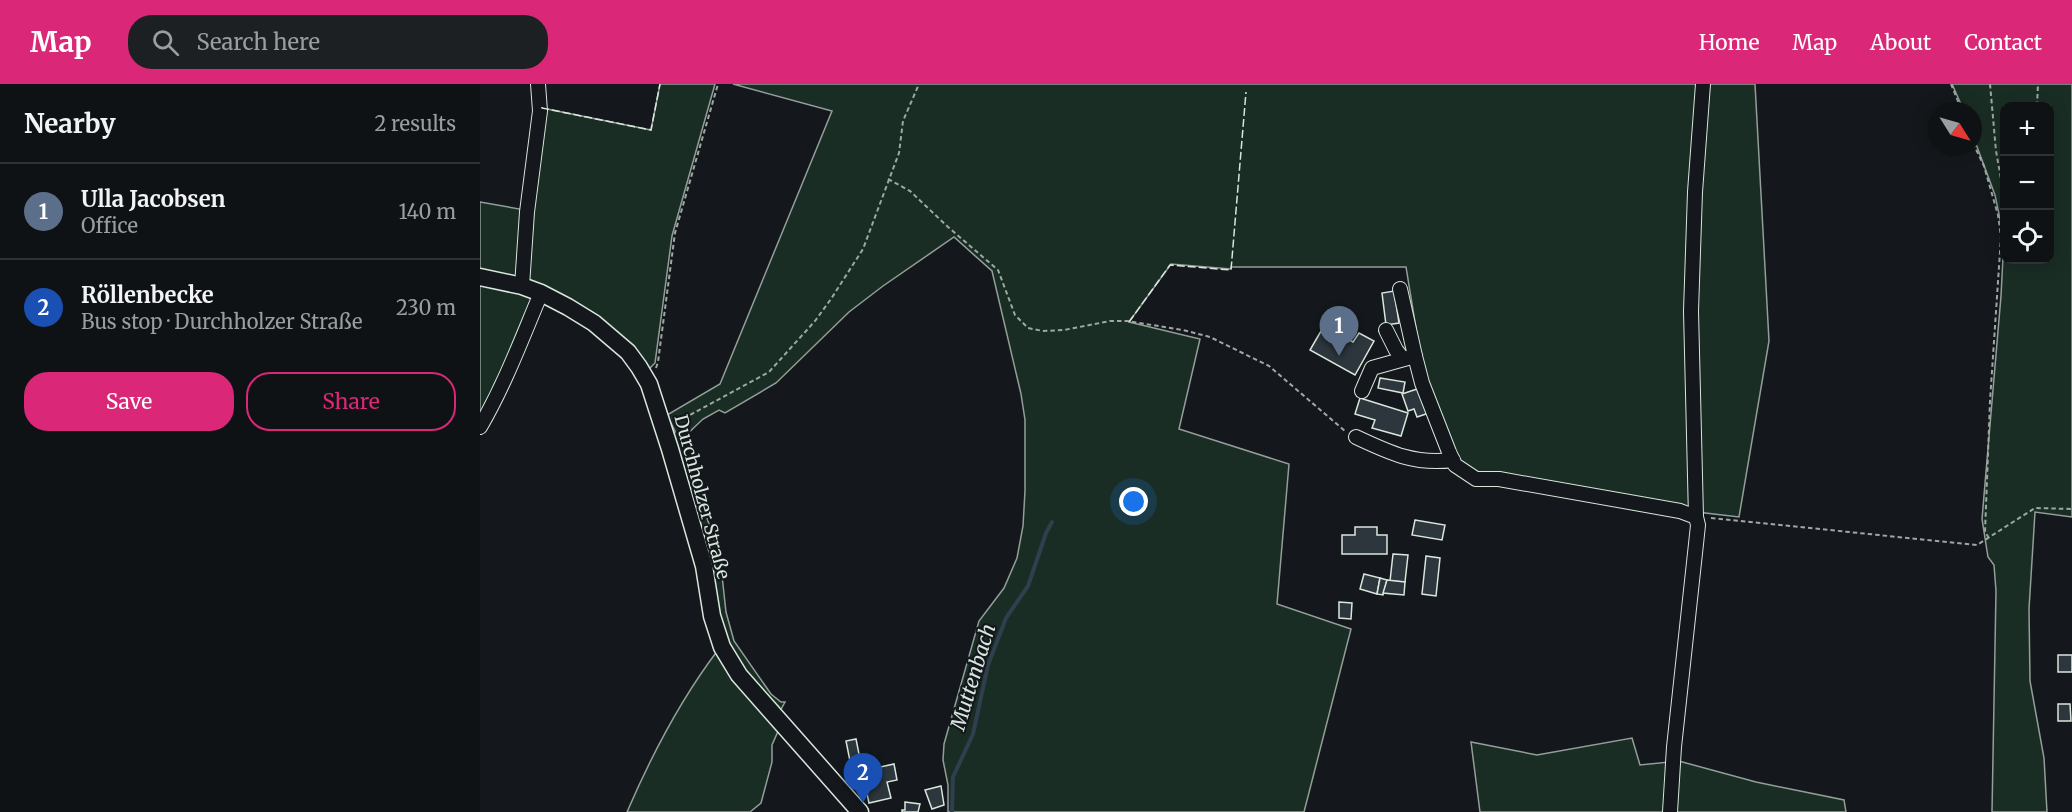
<!DOCTYPE html>
<meta charset="utf-8">
<style>
:root{--surface:#0f1215;--page:#1d2022;--text:#f1f3f6;--muted:#9b9ea0;--line:#2f3234;--accent:#db2777}
body{margin:0;font-family:Merriweather,serif;background:var(--page);color:var(--text)}
.controls{position:absolute;right:18px;top:18px;display:grid;overflow:hidden;border-radius:12px;box-shadow:0 3px 15px #0003}
.controls button{width:54px;height:54px;display:grid;place-items:center;padding:0;border:0;border-bottom:2px solid var(--line);background:var(--surface);color:var(--text);font:30px sans-serif}
.compass{position:absolute;left:1448px;top:18px;width:54px;height:54px;border-radius:50%;background:var(--surface);box-shadow:0 3px 15px #0003;rotate:127deg}
.you{position:absolute;left:654px;top:418px;width:21px;height:21px;margin:-15px;border:4px solid #fff;border-radius:50%;background:#1a73e8;box-shadow:0 0 0 9px #1a73e833}
.badge{display:grid;place-items:center;width:39px;height:39px;border-radius:50%;background:var(--accent);color:#fff;font-size:20px;font-weight:700}
.pin{position:absolute;translate:-50% -50px;filter:drop-shadow(0 2px 3px #0008)}
.pin::after{content:'';position:absolute;top:32px;width:21px;height:18px;background:inherit;clip-path:polygon(0 0,100% 0,50% 100%)}
.list{margin:0;padding:0;list-style:none}
h2{display:flex;justify-content:space-between;align-items:center;height:78px;margin:0;padding:0 24px;font-size:26px}
h2 small{font-size:20px;font-weight:400;color:var(--muted)}
.list li{display:grid;grid-template-columns:39px 1fr auto;gap:18px;align-items:center;box-sizing:border-box;height:96px;padding:0 24px;border-top:2px solid var(--line)}
.list b{display:block;font-size:22px;white-space:nowrap}
.list p{margin:0;font-size:20px;white-space:nowrap;color:var(--muted)}
.list em{font-size:20px;font-style:normal;color:var(--muted)}
.actions{display:flex;gap:12px;padding:18px 24px}
.actions a{flex:1;padding:14px 0;border:2px solid var(--accent);border-radius:24px;text-align:center;font-size:21px;color:var(--accent)}
.actions .main{background:var(--accent);color:#fff}
.icon{flex:none;width:33px;height:33px;fill:none;stroke:currentColor;stroke-width:2;stroke-linecap:round;stroke-linejoin:round}
.map{position:relative;flex:none;width:1592px;height:728px;overflow:hidden}
header{display:flex;align-items:center;gap:36px;box-sizing:border-box;height:84px;padding:0 30px;background:var(--accent);color:#fff}
header strong{font-size:28px}
nav{display:flex;gap:33px;margin-inline-start:auto;font-size:21px}
.search{width:420px;height:54px;background:var(--page);display:flex;align-items:center;gap:15px;box-sizing:border-box;padding:0 21px;border-radius:24px;color:var(--muted);font-size:22px}
main{display:flex}
aside{flex:1;background:var(--surface)}
.map>svg:first-child{display:block}
</style>
<header>
<strong>Map</strong>
<div class="search"><svg class="icon" aria-label="search" viewBox="0 0 24 24"><circle cx="10" cy="10" r="6"/><path d="M15 15l6 6"/></svg>Search here</div>
<nav><a>Home</a><a>Map</a><a>About</a><a>Contact</a></nav>
</header>
<main>
<aside>
<h2>Nearby<small>2 results</small></h2>
<ul class="list">
<li><span class="badge" style="background:#5c6f8a">1</span><div><b>Ulla Jacobsen</b><p>Office</p></div><em>140 m</em></li>
<li><span class="badge" style="background:#1a4fb4">2</span><div><b>Röllenbecke</b><p>Bus stop · Durchholzer Straße</p></div><em>230 m</em></li>
</ul>
<div class="actions"><a class="main">Save</a><a>Share</a></div>
</aside>
<div class="map">
<svg width="1592" height="728" viewBox="0 0 1592 728">
<rect width="100%" height="100%" fill="#14181c"/>
<g fill="#1a2d24" stroke="#939e99" stroke-width="1.5" fill-rule="evenodd">
<polygon points="180,0 235,0 192,152 175,279 167,287 47,193 62,24 171,46"/>
<polygon points="253,0 1218,0 1214,427 992,387 980,377 944,293 926,183 751,183 751,185 691,180 649,238 720,255 699,345 809,380 797,520 871,545 824,728 468,728 468,701 463,676 464,660 499,537 524,504 537,474 543,442 545,407 545,336 541,310 512,187 474,153 403,202 369,228 296,299 245,329 239,326 223,335 201,356 240,473 246,528 254,557 291,610 301,618 305,618 300,627 263,586 245,556 194,352 195,347 187,331 240,300 352,27"/>
<polygon points="1225,0 1275,0 1289,257 1259,433 1217,428 1214,245"/>
<path d="M1472 0H1592V433L1555 428 1549 525 1550 597 1564 674 1567 728H1512L1516 507 1514 481 1508 473 1502 435 1521 212 1524 154 1515 111 1493 52V27H1484ZM1524 22H1570V176H1524Z"/>
<polygon points="0,118 45,126 39,191 34,195 0,187"/>
<polygon points="0,201 41,209 53,214 0,337"/>
<path d="M238 566 299 645 292 661V678L281 719 270 728H147C172 670 200 616 238 566Z"/>
<polygon points="1152,654 1160,681 1189,678 1187,728 1000,728 991,658 1057,671"/>
<polygon points="1195,676 1276,698 1364,716 1366,728 1194,728"/>
</g>
<g fill="none" stroke-linecap="round" stroke-linejoin="round">
<polyline stroke="#2f3f4d" stroke-width="4" points="472,728 473,693 493,650 508,581 526,534 548,502 566,449 572,438"/>
</g>
<g fill="#2c363c" stroke="#d8e6dc" stroke-width="1.5">
<polygon points="914,207 919,239 906,241 902,209"/>
<polygon points="841,247 850,252 853,247 873,258 879,249 894,257 875,291 830,266"/>
<polygon points="900,294 925,298 923,309 898,304"/>
<polygon points="940,304 949,329 937,333 934,325 928,327 922,310"/>
<polygon points="880,314 928,329 921,352 892,344 895,336 875,330"/>
<polygon points="935,436 965,441 962,456 932,451"/>
<polygon points="875,443 897,443 897,451 907,451 907,470 862,470 862,451 875,451"/>
<polygon points="913,470 928,471 925,498 910,497"/>
<polygon points="946,472 960,474 956,512 942,510"/>
<polygon points="884,490 900,494 897,510 880,505"/>
<polygon points="900,494 907,496 903,511 897,510"/>
<polygon points="907,496 925,498 924,511 903,509"/>
<polygon points="859,518 872,519 871,535 859,534"/>
<rect x="1578" y="571" width="14" height="17"/>
<polygon points="1578,620 1590,620 1591,637 1578,637"/>
<polygon points="376,655 382,685 372,687 366,657"/>
<polygon points="414,680 417,696 407,698 411,714 389,719 382,687"/>
<polygon points="461,702 464,721 452,725 445,706"/>
<polygon points="425,718 440,720 438,728 422,728 422,726 425,726"/>
</g>
<g fill="none" stroke-linecap="round" stroke-linejoin="round">
<defs>
<g id="minor">
<polyline points="42,202 47,128 60,27 58,0"/>
<polyline points="920,205 935,272"/>
<polyline points="906,246 916,266 923,275"/>
<polyline points="882,307 892,284 935,272 942,299 969,368 975,381 996,395 1019,395 1200,427 1216,433 1218,441 1216,460 1194,663 1190,728"/>
<path d="M0 343C25 300 42 254 61 209"/>
<path d="M876 353C910 369 935 381 973 376"/>
<polyline points="1216,433 1211,227 1215,108 1223,0"/>
</g>
<polyline id="major" points="0,193 42,202 61,209 88,223 114,239 148,268 159,283 169,300 190,365 224,482 232,532 242,563 259,591 380,728"/>
</defs>
<use href="#minor" stroke="#d8e6dc" stroke-width="16"/>
<use href="#major" stroke="#d8e6dc" stroke-width="19"/>
<g stroke="#9da8a2" stroke-width="2" stroke-dasharray="4.5 3" stroke-linecap="butt">
<polyline points="1471,0 1482,27"/>
<polyline points="1510,0 1516,67 1524,112"/>
<polyline points="1557,22 1558,0"/>
<polyline points="1493,59 1504,82 1518,131 1521,153"/>
<polyline points="408,95 430,107 468,143 518,186 535,231 548,244 563,247 584,246 630,237 647,237 703,246 730,253 789,282 865,347"/>
<polyline points="176,284 178,278 195,149 238,0"/>
<polyline points="197,338 289,288 335,237 351,215 383,165 419,69 423,37 439,0"/>
<polyline points="1231,434 1497,461 1555,424 1592,425"/>
<polyline points="1509,454 1505,448 1510,317 1521,153 1524,148"/>
</g>
<use href="#minor" stroke="#14181c" stroke-width="14"/>
<use href="#major" stroke="#14181c" stroke-width="16"/>
<g stroke="#d8e6dc" stroke-width="1.5" stroke-dasharray="8 3" stroke-linecap="butt">
<polyline points="62,23 62,24 171,46 180,0"/>
<polyline points="649,238 690,181 751,186 766,8"/>
</g>
</g>
<g text-anchor="middle" stroke-width="4.5" stroke-linejoin="round" paint-order="stroke">
<g font-size="18" fill="#d8e6dc" stroke="#14181c">
<text transform="translate(222 413) rotate(75)" y="6">Durchholzer Straße</text>
</g>
<g font-size="20" font-style="italic" fill="#d8e6dc" stroke="#14181c">
<text transform="translate(493 593) rotate(-73)" y="7">Muttenbach</text>
</g>
</g>
</svg>
<div class="controls">
<button>+</button>
<button>−</button>
<button><svg class="icon" aria-label="locate" viewBox="0 0 24 24"><circle cx="12" cy="12" r="6"/><path d="M12 2v4M12 18v4M2 12h4M18 12h4"/></svg></button>
</div>
<svg class="compass" viewBox="-18 -18 36 36"><path d="M0-13l5 13h-10z" fill="#e53935"/><path d="M0 13l5-13h-10z" fill="#9b9ea0"/></svg>
<div class="you"></div>
<div class="pin badge" style="left:859px;top:272px;background:#5c6f8a">1</div>
<div class="pin badge" style="left:383px;top:719px;background:#1a4fb4">2</div>
</div>
</main>
